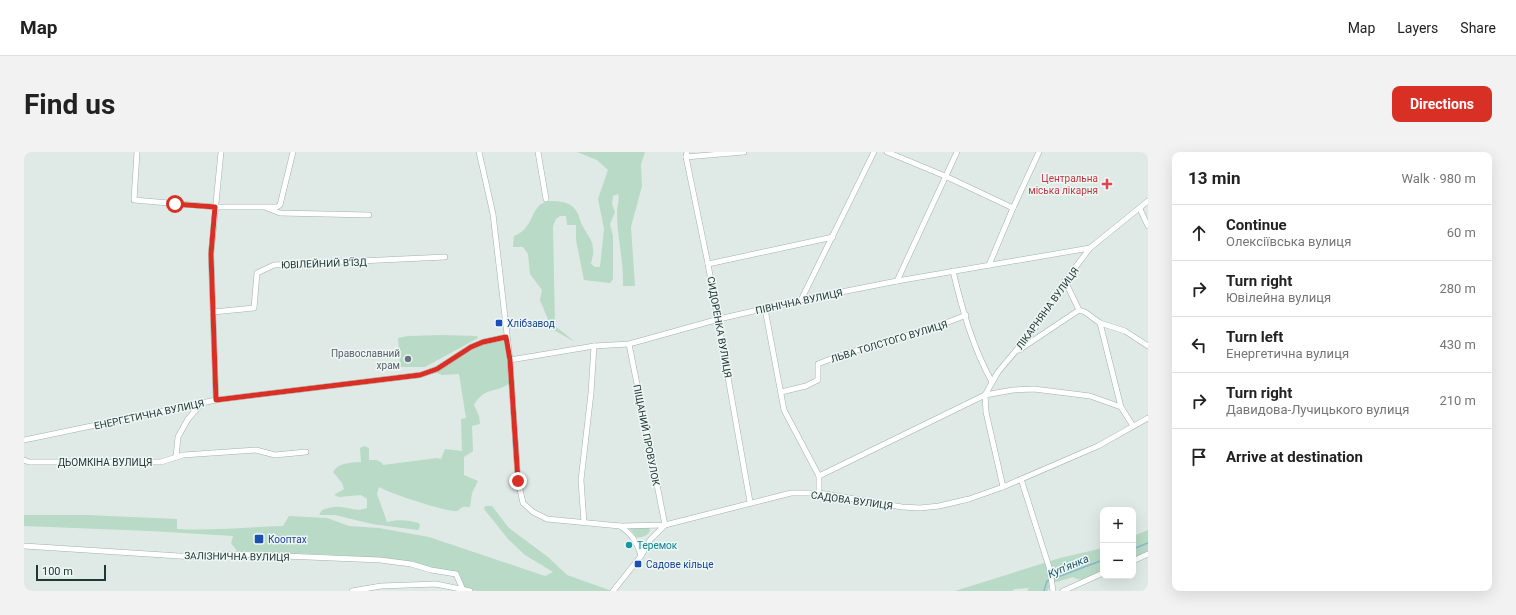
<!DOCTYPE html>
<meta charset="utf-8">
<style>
:root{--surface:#fff;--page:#f2f2f2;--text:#222;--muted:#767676;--line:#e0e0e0;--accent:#d93025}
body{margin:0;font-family:Roboto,sans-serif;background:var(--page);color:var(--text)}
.controls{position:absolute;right:12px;bottom:12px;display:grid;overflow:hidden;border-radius:8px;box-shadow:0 4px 16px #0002}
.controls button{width:36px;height:36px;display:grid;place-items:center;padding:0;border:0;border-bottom:1px solid var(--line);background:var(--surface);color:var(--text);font:20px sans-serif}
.scale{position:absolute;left:12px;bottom:10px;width:70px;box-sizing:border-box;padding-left:4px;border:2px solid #213936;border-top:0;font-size:11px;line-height:14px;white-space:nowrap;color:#213936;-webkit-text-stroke:3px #eff7f4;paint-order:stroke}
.stop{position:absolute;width:12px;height:12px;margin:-9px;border:3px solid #d93025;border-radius:50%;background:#fff}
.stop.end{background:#d93025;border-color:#fff;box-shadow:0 1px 4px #0008}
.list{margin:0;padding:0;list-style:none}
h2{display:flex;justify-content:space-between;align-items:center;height:52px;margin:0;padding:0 16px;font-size:17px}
h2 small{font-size:13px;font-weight:400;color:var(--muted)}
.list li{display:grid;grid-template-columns:26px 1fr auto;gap:12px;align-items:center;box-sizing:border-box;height:56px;padding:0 16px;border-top:1px solid var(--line)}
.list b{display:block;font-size:15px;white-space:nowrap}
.list p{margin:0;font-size:13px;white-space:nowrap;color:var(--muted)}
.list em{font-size:13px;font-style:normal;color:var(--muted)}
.icon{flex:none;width:22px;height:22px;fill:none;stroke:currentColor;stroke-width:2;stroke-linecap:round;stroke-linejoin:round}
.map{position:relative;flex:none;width:1124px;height:439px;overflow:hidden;border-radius:8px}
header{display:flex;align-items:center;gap:24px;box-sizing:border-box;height:56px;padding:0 20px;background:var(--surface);border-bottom:1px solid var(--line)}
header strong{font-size:19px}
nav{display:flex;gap:22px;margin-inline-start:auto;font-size:14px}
.intro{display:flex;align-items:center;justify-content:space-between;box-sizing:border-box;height:96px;padding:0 24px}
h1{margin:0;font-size:28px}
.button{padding:10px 18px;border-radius:8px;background:var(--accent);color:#fff;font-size:14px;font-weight:700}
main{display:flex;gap:24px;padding:0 24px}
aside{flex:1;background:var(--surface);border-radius:8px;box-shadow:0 4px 16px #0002}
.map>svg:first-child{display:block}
</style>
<header>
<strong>Map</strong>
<nav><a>Map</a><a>Layers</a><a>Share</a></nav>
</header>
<div class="intro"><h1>Find us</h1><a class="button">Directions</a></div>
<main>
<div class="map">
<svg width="1124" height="439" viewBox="0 0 1124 439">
<rect width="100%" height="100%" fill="#dfeae6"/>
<g fill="#b8dac6">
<path d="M553 0H621L617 12 618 34 607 75 611 134H599C600 109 593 85 593 61 593 54 596 49 594 42L589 44 588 52 591 60 586 72 589 84V127L586 131 560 128 552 88V73H543L542 64H536L532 67 529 74 531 174 551 190 528 177 516 148 518 138 506 122 504 102 499 95H489L490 84C516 74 502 43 538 50 548 51 554 59 556 68 559 78 569 87 569 96 570 101 568 107 567 112L571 115H576L580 77 574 47 584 18 573 8Z"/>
<polygon points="418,183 453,184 454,186 401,215 376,215 374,186 384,184"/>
<path d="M482 185 488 229C472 243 461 233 450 253L455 264 456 272 448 274 449 299 440 305V323L454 329 448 341 446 355C443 355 439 354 437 356 432 359 438 358 432 359 422 360 365 341 355 335L353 342 363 370C374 367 384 368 395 371L396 374 394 378 348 372 311 363H295L298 358C304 356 311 354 317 355 327 356 333 360 343 356V347L337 343 315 345 310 343 320 337 318 331 309 320C315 310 326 311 337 310L336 296 340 294 345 296V308H353L358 311 359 313 413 306 417 307 421 297 438 299 437 267 442 266 435 222 418 223 413 221 340 233 413 217 447 195Z"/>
<path d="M461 354H468L485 376 524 405 543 423 588 439H453L441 437 437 427 381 409 312 403 213 399 207 391 209 384 126 379 0 374V363H63L153 367V377C189 379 224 375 259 374L265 364 303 366 325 374 355 376 405 385 521 424 529 420 501 403 484 387 460 357Z"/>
<path d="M605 375H624L626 378C624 384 618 386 612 385Z"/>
<polygon points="1124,378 1124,402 1109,409 1109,384"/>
<path d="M1079 396V422C1069 426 1059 431 1049 425L1026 432 1024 439H1003L1005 436 991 437 988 439H931L1036 406Z"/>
</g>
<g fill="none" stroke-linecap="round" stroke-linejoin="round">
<g stroke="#88b9ce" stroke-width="1.5">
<polyline points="1109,397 1124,391"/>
<polyline points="1020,439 1023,429 1079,408"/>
</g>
<defs>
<g id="minor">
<polyline points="113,0 110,48 191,55 253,55 256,53 269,0"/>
<polyline points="455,0 469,62 486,208 494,329 499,351 509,360 523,367 596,374 641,373 767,341 795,341 878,355 896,356 915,354 945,347 979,335 1074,294 1124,266"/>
<polyline points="514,0 522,47"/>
<polyline points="663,0 662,5 684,112 726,350"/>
<polyline points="863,0 921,24 989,56"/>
<polyline points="662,5 720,0"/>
<polyline points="243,56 256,61 345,63"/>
<polyline points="1116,57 1124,74"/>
<polyline points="684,112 809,85"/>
<polyline points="965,113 989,56 1015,0"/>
<path d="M929 119C938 157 949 196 968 230"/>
<polyline points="873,129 933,0"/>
<polyline points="1041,129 1055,158 1061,160 1076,171 1097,255"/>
<polyline points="777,148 850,0"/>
<polyline points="741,157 760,258 795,324 795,341"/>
<polyline points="189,160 230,156 233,121 250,113 421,105"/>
<polyline points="1076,171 1101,179 1124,194"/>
<polyline points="605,192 641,373 626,388 617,404"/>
<polyline points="995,198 1055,158"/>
<polyline points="486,208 570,194 605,192 695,167 777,148 873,129 1066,96"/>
<path d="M757 240 782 234 794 228V212C842 192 894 184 942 163"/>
<polyline points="192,248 187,102 197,0"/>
<polyline points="0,288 192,248 396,223 413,217 447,195 459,190 482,185"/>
<polyline points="152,305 154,285 164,267 178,251"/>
<polyline points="0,308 5,310 137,310 159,303 232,298 251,303 282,300"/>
<polyline points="795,324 961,243 989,238 1010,237 1066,244 1097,255 1109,274"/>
<polyline points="997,327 1026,418 1029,439"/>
<polyline points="979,335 962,260 961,243 974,220 1011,176 1041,129 1066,96 1124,49"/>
<polyline points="560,371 557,328 567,241 570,194"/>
<polyline points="0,394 171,405 209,402 356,408 387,412 407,418 432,422 439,438"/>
<polyline points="1109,409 1124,402"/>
<polyline points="328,439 357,434 412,432 446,439"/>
<path d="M589 439 617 404C613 390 608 382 596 374"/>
<polyline points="1039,439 1079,421"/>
</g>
</defs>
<use href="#minor" stroke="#a2b1ae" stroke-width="6"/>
<use href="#minor" stroke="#fff" stroke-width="5"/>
</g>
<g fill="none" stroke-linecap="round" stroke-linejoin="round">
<polyline stroke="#d93025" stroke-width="5" points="151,52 191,55 187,102 192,248 396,223 413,217 447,195 459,190 482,185 486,208 494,329"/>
</g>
<path fill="#e0444e" stroke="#eff7f4" stroke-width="1.5" d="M1081 26h4v4h4v4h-4v4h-4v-4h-4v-4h4z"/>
<g fill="#1a4fb4" stroke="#eff7f4" stroke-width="1.5">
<rect x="471" y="167" width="8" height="8" rx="2"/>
<rect x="230" y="382" width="10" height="10" rx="2"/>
<rect x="610" y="408" width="8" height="8" rx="2"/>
</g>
<circle fill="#6b7280" stroke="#eff7f4" stroke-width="1.5" cx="384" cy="207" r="4"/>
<circle fill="#0f9aa8" stroke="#eff7f4" stroke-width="1.5" cx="605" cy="393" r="4"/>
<g text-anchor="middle" stroke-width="3" stroke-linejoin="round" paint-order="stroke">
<g font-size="10" fill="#be3a42" stroke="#eff7f4" text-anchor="end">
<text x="1074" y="30">Центральна<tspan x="1074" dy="12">міська лікарня</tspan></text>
</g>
<g font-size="10" fill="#213936" stroke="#eff7f4">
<text transform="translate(300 111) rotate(-2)" y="4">ЮВІЛЕЙНИЙ В'ЇЗД</text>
<text transform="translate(775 149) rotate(-12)" y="4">ПІВНІЧНА ВУЛИЦЯ</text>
<text transform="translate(1023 156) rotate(-54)" y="4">ЛІКАРНЯНА ВУЛИЦЯ</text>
<text transform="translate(696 175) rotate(80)" y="4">СИДОРЕНКА ВУЛИЦЯ</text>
<text transform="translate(865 189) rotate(-17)" y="4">ЛЬВА ТОЛСТОГО ВУЛИЦЯ</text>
<text transform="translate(125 262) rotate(-12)" y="4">ЕНЕРГЕТИЧНА ВУЛИЦЯ</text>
<text transform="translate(623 283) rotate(79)" y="4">ПІЩАНИЙ ПРОВУЛОК</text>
<text x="81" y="314">ДЬОМКІНА ВУЛИЦЯ</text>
<text transform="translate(828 348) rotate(8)" y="4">САДОВА ВУЛИЦЯ</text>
<text transform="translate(213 404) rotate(1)" y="4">ЗАЛІЗНИЧНА ВУЛИЦЯ</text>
</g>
<g font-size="10" fill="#164399" stroke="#eff7f4" text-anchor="start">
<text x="483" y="175">Хлібзавод</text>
<text x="244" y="391">Кооптах</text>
<text x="622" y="416">Садове кільце</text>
</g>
<g font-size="10" fill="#5b616d" stroke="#eff7f4" text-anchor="end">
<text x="376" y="205">Православний<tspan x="376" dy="12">храм</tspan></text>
</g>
<g font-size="10" fill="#0d838f" stroke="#eff7f4" text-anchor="start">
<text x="613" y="397">Теремок</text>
</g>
<g font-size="11" font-style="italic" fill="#1d5872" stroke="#eff7f4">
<text transform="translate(1044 414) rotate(-23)" y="4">Куп'янка</text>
</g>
</g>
</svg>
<div class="controls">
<button>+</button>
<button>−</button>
</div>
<div class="scale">100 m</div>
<div class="stop" style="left:151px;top:52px"></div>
<div class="stop end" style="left:494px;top:329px"></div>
</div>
<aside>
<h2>13 min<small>Walk · 980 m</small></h2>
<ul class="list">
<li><svg class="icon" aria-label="ahead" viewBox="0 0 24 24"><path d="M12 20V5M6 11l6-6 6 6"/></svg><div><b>Continue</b><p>Олексіївська вулиця</p></div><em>60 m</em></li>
<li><svg class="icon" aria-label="right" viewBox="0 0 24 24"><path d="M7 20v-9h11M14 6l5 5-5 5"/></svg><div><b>Turn right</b><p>Ювілейна вулиця</p></div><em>280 m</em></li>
<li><svg class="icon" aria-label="left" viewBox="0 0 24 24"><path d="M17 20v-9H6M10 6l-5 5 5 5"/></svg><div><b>Turn left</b><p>Енергетична вулиця</p></div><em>430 m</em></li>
<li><svg class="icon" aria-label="right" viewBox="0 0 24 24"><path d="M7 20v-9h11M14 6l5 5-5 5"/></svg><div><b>Turn right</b><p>Давидова-Лучицького вулиця</p></div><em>210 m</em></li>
<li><svg class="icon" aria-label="arrive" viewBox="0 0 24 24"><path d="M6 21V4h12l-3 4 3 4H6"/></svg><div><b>Arrive at destination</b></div></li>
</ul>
</aside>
</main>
